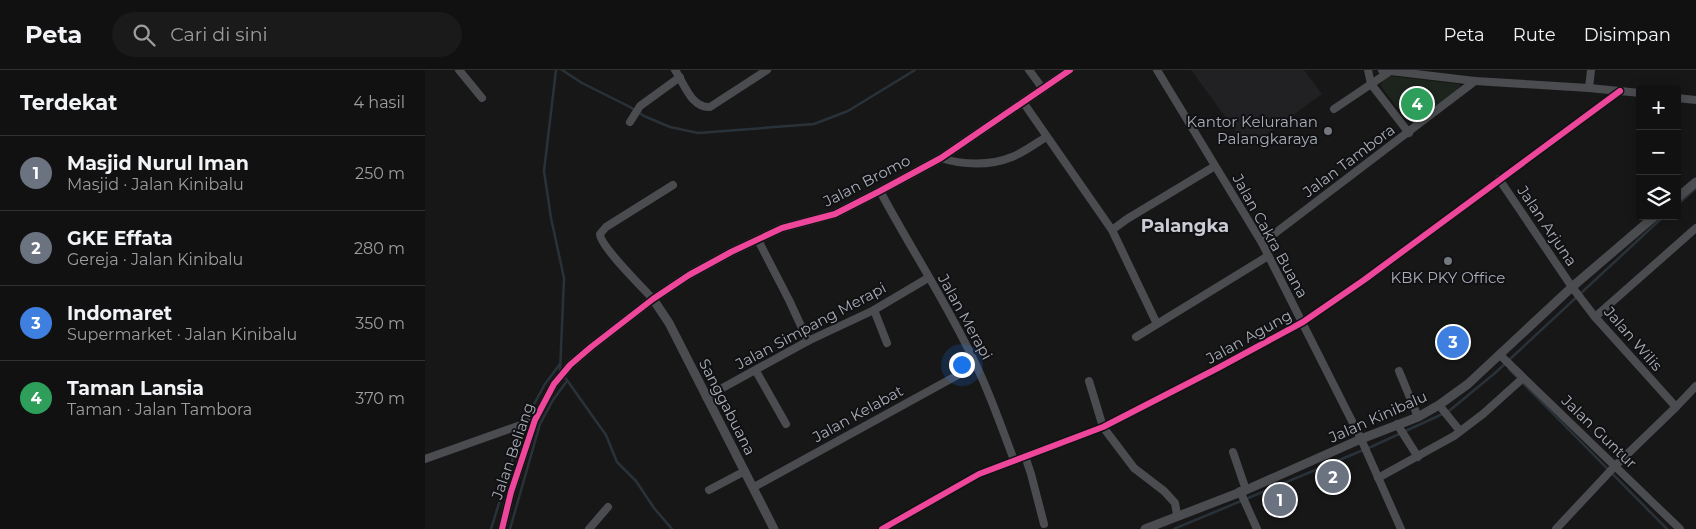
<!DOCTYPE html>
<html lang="id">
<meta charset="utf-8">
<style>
:root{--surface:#111;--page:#1a1a1a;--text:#f1f3f6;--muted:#9c9d9f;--line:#303131;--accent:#757880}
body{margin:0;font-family:Montserrat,sans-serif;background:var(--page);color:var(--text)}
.controls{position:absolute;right:15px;top:15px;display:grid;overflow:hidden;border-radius:5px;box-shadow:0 2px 12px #0003}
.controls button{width:45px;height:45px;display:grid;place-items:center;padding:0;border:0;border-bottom:1px solid var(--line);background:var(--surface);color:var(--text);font:25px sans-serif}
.you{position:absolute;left:536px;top:294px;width:18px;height:18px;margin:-12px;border:4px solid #fff;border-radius:50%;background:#1a73e8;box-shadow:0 0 0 8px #1a73e833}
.badge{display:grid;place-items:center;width:32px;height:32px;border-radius:50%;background:var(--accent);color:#fff;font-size:16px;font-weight:700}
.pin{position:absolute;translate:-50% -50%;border:2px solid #fff;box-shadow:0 1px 5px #0006}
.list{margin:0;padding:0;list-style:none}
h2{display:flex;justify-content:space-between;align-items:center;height:65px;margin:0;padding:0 20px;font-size:21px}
h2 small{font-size:16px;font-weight:400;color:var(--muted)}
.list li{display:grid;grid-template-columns:32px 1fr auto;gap:15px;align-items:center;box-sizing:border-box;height:75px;padding:0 20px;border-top:1px solid var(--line)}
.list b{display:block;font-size:19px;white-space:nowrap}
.list p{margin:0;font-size:16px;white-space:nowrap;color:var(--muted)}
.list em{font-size:16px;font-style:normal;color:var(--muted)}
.icon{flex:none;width:28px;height:28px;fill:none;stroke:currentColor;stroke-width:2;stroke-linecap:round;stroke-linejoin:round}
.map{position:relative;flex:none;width:1271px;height:459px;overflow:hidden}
header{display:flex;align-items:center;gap:30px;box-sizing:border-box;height:70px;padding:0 25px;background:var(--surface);border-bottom:1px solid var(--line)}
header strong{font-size:24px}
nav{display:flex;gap:28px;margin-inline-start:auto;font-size:18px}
.search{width:350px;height:45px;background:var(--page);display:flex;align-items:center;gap:12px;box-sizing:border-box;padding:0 18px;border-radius:28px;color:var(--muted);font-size:19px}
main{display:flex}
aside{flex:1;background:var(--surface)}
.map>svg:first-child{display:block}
</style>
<header>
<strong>Peta</strong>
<div class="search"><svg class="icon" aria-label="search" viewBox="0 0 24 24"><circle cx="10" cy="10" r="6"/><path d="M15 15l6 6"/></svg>Cari di sini</div>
<nav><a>Peta</a><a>Rute</a><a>Disimpan</a></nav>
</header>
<main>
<aside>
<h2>Terdekat<small>4 hasil</small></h2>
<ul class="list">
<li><span class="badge" style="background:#6b7280">1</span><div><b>Masjid Nurul Iman</b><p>Masjid · Jalan Kinibalu</p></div><em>250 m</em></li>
<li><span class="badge" style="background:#6b7280">2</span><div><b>GKE Effata</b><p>Gereja · Jalan Kinibalu</p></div><em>280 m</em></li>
<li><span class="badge" style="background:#3f7fe0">3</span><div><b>Indomaret</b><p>Supermarket · Jalan Kinibalu</p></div><em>350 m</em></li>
<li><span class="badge" style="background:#2e9e5b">4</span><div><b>Taman Lansia</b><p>Taman · Jalan Tambora</p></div><em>370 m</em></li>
</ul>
</aside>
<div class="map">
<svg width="1271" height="459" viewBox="0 0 1271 459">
<rect width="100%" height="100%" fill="#171717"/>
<polygon fill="#212123" points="766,0 879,0 897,24 823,78"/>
<polygon fill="#1d241e" points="964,6 1033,14 1035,15 1034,20 989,54 981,49 956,16 957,11"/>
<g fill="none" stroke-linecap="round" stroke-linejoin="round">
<g stroke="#2a3239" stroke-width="2.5">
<polyline points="131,0 119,101 126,148 139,208 135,302"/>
<polyline points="137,0 157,13 205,37 219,46 245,57 273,63 389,54 423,41 490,0"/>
<polyline points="1252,135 1271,118"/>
<polyline points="1084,299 1242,459"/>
<polyline points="139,306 181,365 192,392 211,411 229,438 247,459"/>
<polyline points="100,351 120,314 135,294"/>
<polyline points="66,459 98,356"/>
<polyline points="85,459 115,354 128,330 142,311"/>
<polyline points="749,459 948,376 1024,341 1070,303 1239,146"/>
</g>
<g stroke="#4b4c50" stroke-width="8">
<polyline points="34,0 57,28"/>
<path d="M250 0C259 13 266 38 285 37L342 0"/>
<polyline points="604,0 618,19"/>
<polyline points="732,0 837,173 936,369 976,459"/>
<polyline points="943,0 946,14 984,63"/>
<polyline points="957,0 1050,11 1164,18 1215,23"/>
<polyline points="1164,18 1166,0"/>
<polyline points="1252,28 1271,30"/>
<polyline points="598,32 687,160 732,254"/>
<polyline points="909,39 964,2"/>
<polyline points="205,52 215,36 255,7"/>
<path d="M516 88C537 95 565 96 587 87 599 82 610 74 621 67"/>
<polyline points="1074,109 1147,217 1170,247 1251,337"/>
<path d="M455 121C486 179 523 235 551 295 566 326 577 359 589 390"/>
<polyline points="687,160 702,149 790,96"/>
<polyline points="333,170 364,230 383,271"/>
<polyline points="837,173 1050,11"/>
<path d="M228 229C218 218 175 176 175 164L181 157 248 115"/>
<polyline points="449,240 462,273"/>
<polyline points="1170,247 1271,158"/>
<polyline points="711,267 843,186"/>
<polyline points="1075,285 1255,459"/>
<polyline points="331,301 361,354"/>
<polyline points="974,301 993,347"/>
<polyline points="664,311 678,357 709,398 739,421 750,433 752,445"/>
<polyline points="281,327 383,271 449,240 503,208"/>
<polyline points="1014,335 1035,361"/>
<polyline points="972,354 993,387"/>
<polyline points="808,382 821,420"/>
<polyline points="600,386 606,404 619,454"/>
<polyline points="0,389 110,350"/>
<polyline points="953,408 1029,366 1058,344 1098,308"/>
<polyline points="329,417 551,295"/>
<polyline points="284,420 320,401"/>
<polyline points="815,421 832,459"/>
<polyline points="164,459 183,437"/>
<polyline points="457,459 554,404 678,357 793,298 878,252 939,210 1195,21"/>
<polyline points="1131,459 1190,396 1251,337 1271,316"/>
</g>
<g stroke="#4b4c50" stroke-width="9">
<polyline points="1252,128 1271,112"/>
<polyline points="228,229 244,253 349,459"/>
<polyline points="77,459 86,422 110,350 129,314 145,295 166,277 228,229 264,205 306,182 357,158 410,144 455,121 516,88 645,0"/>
<polyline points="720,459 821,420 936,369 993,347 1014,335 1043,314 1147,217 1230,146"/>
</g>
<defs>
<g id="cycleway">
<polyline points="77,459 86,422 110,350 129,314 145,295 166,277 228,229 264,205 306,182 357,158 410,144 455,121 516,88 645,0"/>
<polyline points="457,459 554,404 678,357 793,298 878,252 939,210 1195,21"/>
</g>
</defs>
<use href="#cycleway" stroke="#111113" stroke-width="9"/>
<use href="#cycleway" stroke="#ed469a" stroke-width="6"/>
</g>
<g fill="#757880" stroke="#111113" stroke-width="2">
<circle cx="903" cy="61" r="5"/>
<circle cx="1023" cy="191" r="5"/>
</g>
<g text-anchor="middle" stroke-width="4" stroke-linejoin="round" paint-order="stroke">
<g font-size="15" fill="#a8adb8" stroke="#111113" text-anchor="end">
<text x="893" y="57">Kantor Kelurahan<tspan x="893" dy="17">Palangkaraya</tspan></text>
<text x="1023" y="213" text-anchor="middle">KBK PKY Office</text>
</g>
<g font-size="15" fill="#a8adb8" stroke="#111113">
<text transform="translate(924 91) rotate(-37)" y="5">Jalan Tambora</text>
<text transform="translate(442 111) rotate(-27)" y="5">Jalan Bromo</text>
<text transform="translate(1122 156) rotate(56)" y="5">Jalan Arjuna</text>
<text transform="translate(845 166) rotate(61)" y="5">Jalan Cakra Buana</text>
<text transform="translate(540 247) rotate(61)" y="5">Jalan Merapi</text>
<text transform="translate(386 256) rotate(-28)" y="5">Jalan Simpang Merapi</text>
<text transform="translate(824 267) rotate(-29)" y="5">Jalan Agung</text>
<text transform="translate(1208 269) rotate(49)" y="5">Jalan Wilis</text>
<text transform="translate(302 337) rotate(63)" y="5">Sanggabuana</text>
<text transform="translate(433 344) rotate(-29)" y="5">Jalan Kelabat</text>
<text transform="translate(953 347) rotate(-24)" y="5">Jalan Kinibalu</text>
<text transform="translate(1174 362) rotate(44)" y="5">Jalan Guntur</text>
<text transform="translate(88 381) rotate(-71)" y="5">Jalan Beliang</text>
</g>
<g font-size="18" font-weight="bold" fill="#c9ccd4" stroke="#111113">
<text x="760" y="162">Palangka</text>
</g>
</g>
</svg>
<div class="controls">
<button>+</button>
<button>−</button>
<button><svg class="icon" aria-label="layers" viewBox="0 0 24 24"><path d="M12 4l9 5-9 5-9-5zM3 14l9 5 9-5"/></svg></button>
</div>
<div class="you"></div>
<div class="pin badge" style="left:855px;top:430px;background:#6b7280">1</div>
<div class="pin badge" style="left:908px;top:407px;background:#6b7280">2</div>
<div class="pin badge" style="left:1028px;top:272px;background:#3f7fe0">3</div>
<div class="pin badge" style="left:992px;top:34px;background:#2e9e5b">4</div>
</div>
</main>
